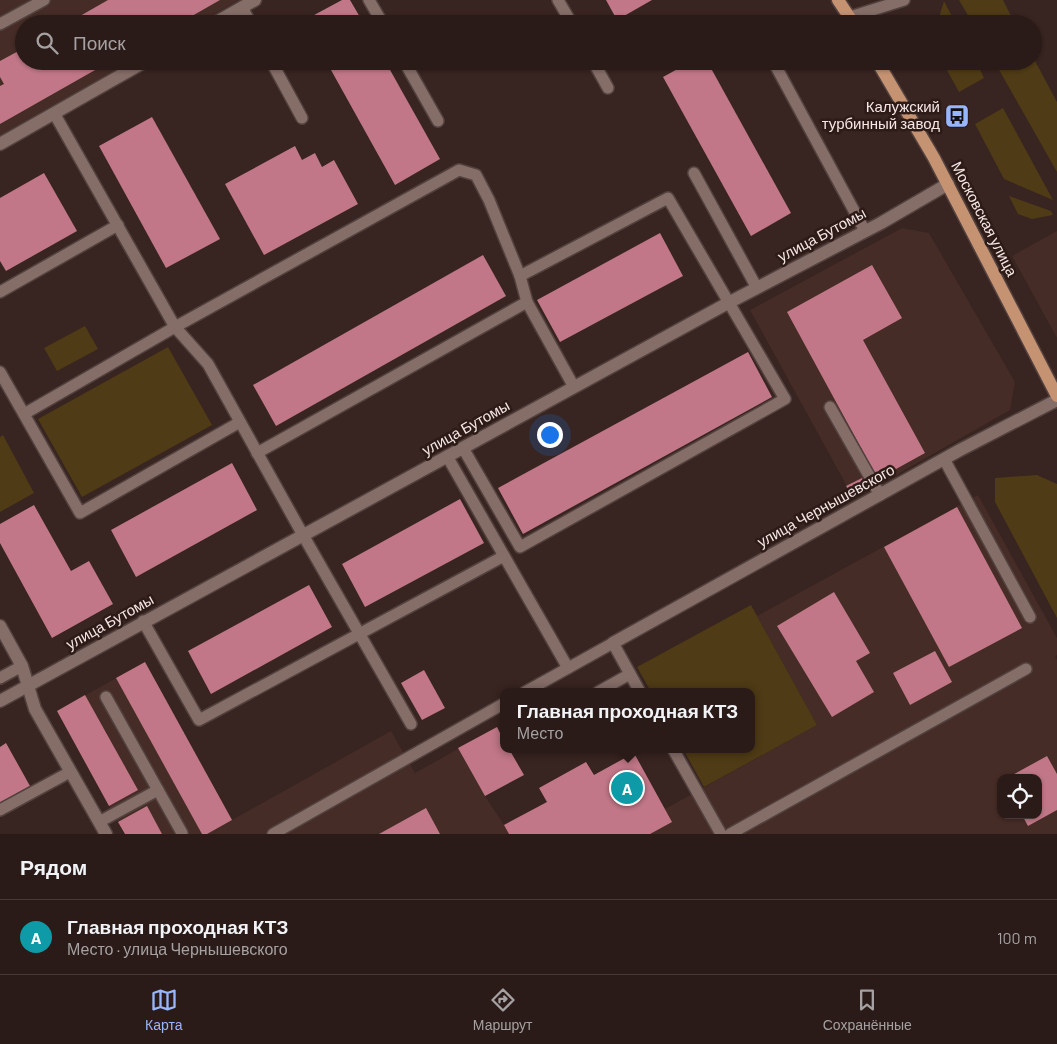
<!DOCTYPE html>
<html lang="ru">
<meta charset="utf-8">
<style>
:root{--surface:#2a1b18;--page:#362825;--text:#f1f3f6;--muted:#a5a1a2;--line:#463937;--accent:#97b6fd}
body{margin:0;font-family:Barlow,sans-serif;background:var(--page);color:var(--text)}
.controls{position:absolute;right:15px;bottom:15px;display:grid;overflow:hidden;border-radius:10px;box-shadow:0 1px 4px #0004}
.controls button{width:45px;height:45px;display:grid;place-items:center;padding:0;border:0;border-bottom:1px solid var(--line);background:var(--surface);color:var(--text);font:25px sans-serif}
.you{position:absolute;left:549px;top:434px;width:18px;height:18px;margin:-12px;border:4px solid #fff;border-radius:50%;background:#1a73e8;box-shadow:0 0 0 8px #1a73e833}
.badge{display:grid;place-items:center;width:32px;height:32px;border-radius:50%;background:var(--accent);color:#fff;font-size:16px;font-weight:700}
.pin{position:absolute;translate:-50% -50%;border:2px solid #fff;box-shadow:0 1px 5px #0006}
.popup{position:absolute;left:500px;top:688px;width:255px;height:65px;box-sizing:border-box;display:grid;place-content:center;border-radius:10px;background:var(--surface);filter:drop-shadow(0 1px 4px #0005);font-size:16px;white-space:nowrap;color:var(--muted)}
.popup b{font-size:19px;color:var(--text)}
.popup::after{content:'';position:absolute;left:50%;top:100%;margin-left:-10px;border:10px solid transparent;border-top-color:var(--surface)}
.list{margin:0;padding:0;list-style:none}
h2{display:flex;justify-content:space-between;align-items:center;height:65px;margin:0;padding:0 20px;font-size:21px}
h2 small{font-size:16px;font-weight:400;color:var(--muted)}
.list li{display:grid;grid-template-columns:32px 1fr auto;gap:15px;align-items:center;box-sizing:border-box;height:75px;padding:0 20px;border-top:1px solid var(--line)}
.list b{display:block;font-size:19px;white-space:nowrap}
.list p{margin:0;font-size:16px;white-space:nowrap;color:var(--muted)}
.list em{font-size:16px;font-style:normal;color:var(--muted)}
.icon{flex:none;width:28px;height:28px;fill:none;stroke:currentColor;stroke-width:2;stroke-linecap:round;stroke-linejoin:round}
.map{position:relative;flex:none;width:1057px;height:834px;overflow:hidden}
.search{position:absolute;background:var(--surface);box-shadow:0 1px 4px #0004;left:15px;right:15px;top:15px;height:55px;display:flex;align-items:center;gap:12px;box-sizing:border-box;padding:0 18px;border-radius:28px;color:var(--muted);font-size:19px}
.sheet{height:140px;background:var(--surface)}
nav{display:flex;justify-content:space-around;align-items:center;box-sizing:border-box;height:70px;border-top:1px solid var(--line);background:var(--surface);font-size:14px;color:var(--muted)}
nav a{display:grid;justify-items:center;gap:2px}
nav .on{color:var(--accent)}
.map>svg:first-child{display:block}
</style>
<div class="map">
<svg width="1057" height="834" viewBox="0 0 1057 834">
<rect width="100%" height="100%" fill="#382420"/>
<g fill="#462c26" fill-rule="evenodd">
<polygon points="0,0 239,0 197,24 24,24 24,61 131,61 0,135"/>
<polygon points="902,228 929,233 1015,382 1010,410 854,499 750,310"/>
<polygon points="1057,231 1057,338 1012,256"/>
<path d="M978 495 1057 638V655L1055 656 1057 660V834H125L57 711 145 662 232 820 391 731 415 773 497 727 503 739V749H509L524 775 485 796 504 825 547 802 539 788 586 762 594 775 634 753 665 809 817 725 757 616ZM1001 778H1038V815H1001Z"/>
</g>
<g fill="#4f3b15">
<polygon points="959,0 1003,0 1015,24 973,24"/>
<polygon points="944,1 956,24 937,24"/>
<polygon points="1033,57 1057,102 1057,172 994,61 1033,61"/>
<polygon points="942,61 976,61 984,78 959,92"/>
<polygon points="1003,108 1053,200 1004,179 975,124"/>
<polygon points="1009,196 1051,211 1053,215 1032,219 1018,214"/>
<polygon points="85,326 98,349 57,371 44,348"/>
<polygon points="168,347 212,425 82,497 38,419"/>
<polygon points="3,435 34,493 0,512 0,437"/>
<polygon points="1037,475 1057,484 1057,618 995,502 995,478"/>
<polygon points="751,605 817,725 704,787 683,749 751,749 751,692 651,692 637,667"/>
</g>
<g fill="#c17787">
<polygon points="108,0 220,0 178,24 66,24"/>
<polygon points="342,0 350,0 364,24 305,24 303,21"/>
<polygon points="606,0 652,0 617,20"/>
<polygon points="24,48 24,61 111,61 0,124 0,86 4,84 0,77 0,61"/>
<polygon points="326,61 385,61 440,159 395,185"/>
<polygon points="692,61 707,61 791,213 751,236 663,77"/>
<polygon points="152,117 220,239 166,268 99,146"/>
<polygon points="295,146 302,160 315,153 322,167 334,160 358,204 264,255 225,184"/>
<polygon points="44,173 77,231 6,271 0,261 0,198"/>
<polygon points="660,233 683,276 560,342 537,300"/>
<polygon points="483,255 506,296 276,426 253,385"/>
<polygon points="872,265 902,318 863,340 925,453 878,479 787,312"/>
<polygon points="748,352 772,397 523,534 498,488"/>
<polygon points="232,463 257,510 136,577 111,530"/>
<polygon points="862,478 865,485 851,493 846,486"/>
<polygon points="460,499 484,543 365,607 342,564"/>
<polygon points="34,505 71,571 89,561 113,604 52,638 0,543 0,524"/>
<polygon points="957,507 1022,628 949,667 884,547"/>
<polygon points="309,585 332,627 211,694 188,651"/>
<polygon points="834,592 870,653 856,661 874,692 832,717 777,626"/>
<polygon points="935,651 952,682 910,705 893,673"/>
<polygon points="145,662 232,820 207,834 202,834 116,678"/>
<polygon points="424,670 445,708 422,720 401,683"/>
<polygon points="85,695 138,790 109,806 57,711"/>
<polygon points="497,727 503,739 503,749 509,749 524,775 485,796 458,748"/>
<polygon points="6,743 30,786 0,803 0,747"/>
<polygon points="634,753 672,822 650,834 509,834 504,825 547,802 539,788 586,762 594,775"/>
<polygon points="1047,756 1057,774 1057,810 1028,826 1022,815 1038,815 1038,778 1007,778"/>
<polygon points="147,806 162,834 125,834 118,822"/>
<polygon points="426,808 440,834 379,834"/>
</g>
<g fill="none" stroke-linecap="round" stroke-linejoin="round">
<defs>
<g id="service">
<polyline points="369,0 383,24"/>
<polyline points="558,0 572,24"/>
<polyline points="242,7 251,24"/>
<polyline points="850,17 904,0"/>
<polyline points="0,24 44,0"/>
<polyline points="271,61 302,118"/>
<polyline points="404,61 438,121"/>
<polyline points="593,61 608,88"/>
<polyline points="773,61 865,231"/>
<polyline points="54,113 175,327 208,364 303,535 411,724"/>
<polyline points="694,173 757,288"/>
<polyline points="0,292 118,225"/>
<polyline points="0,372 80,513 240,422"/>
<polyline points="830,407 880,495"/>
<polyline points="24,414 175,327 459,170 476,175 489,200 520,276 527,302 574,387"/>
<polyline points="463,448 520,547 785,399 668,198 520,276"/>
<polyline points="257,453 527,302"/>
<polyline points="447,456 568,668"/>
<polyline points="944,459 1030,617"/>
<polyline points="143,621 199,720 504,556"/>
<polyline points="0,678 22,666"/>
<polyline points="525,692 613,643 640,692"/>
<polyline points="598,692 630,674"/>
<polyline points="106,697 182,833"/>
<polyline points="673,749 721,834"/>
<polyline points="0,810 70,772"/>
<polyline points="99,822 158,790"/>
<polyline points="273,834 503,704"/>
<polyline points="730,834 1026,669"/>
</g>
<g id="minor">
<polyline points="0,626 22,666 35,709 106,834"/>
<polyline points="613,643 960,450 1057,400"/>
</g>
<g id="tertiary">
<polyline points="213,24 255,0"/>
<polyline points="0,144 146,61"/>
<polyline points="0,701 728,303 881,223 948,184"/>
</g>
<g id="primary">
<polyline points="838,0 854,24"/>
<polyline points="877,61 934,158 1057,396"/>
</g>
</defs>
<use href="#service" stroke="#52413e" stroke-width="14"/>
<use href="#minor" stroke="#52413e" stroke-width="15"/>
<use href="#tertiary" stroke="#52413e" stroke-width="15"/>
<use href="#primary" stroke="#52413e" stroke-width="15"/>
<use href="#service" stroke="#856d68" stroke-width="11"/>
<use href="#minor" stroke="#856d68" stroke-width="12"/>
<use href="#tertiary" stroke="#856d68" stroke-width="12"/>
<use href="#primary" stroke="#c59272" stroke-width="12"/>
</g>
<defs>
<symbol id="bus-square" viewBox="-11 -11 22 22"><rect x="-9" y="-9" width="18" height="18" rx="4" fill="#97b6fd" stroke="#2d1b17"/><path d="M-5-6H5V4H4V6H2V4H-2V6H-4V4H-5ZM-3.5-4V0h7V-4ZM-3.5 1.2v1.5H-2V1.2ZM2 1.2v1.5H3.5V1.2Z" fill="#111"/></symbol>
</defs>
<g fill-rule="evenodd">
<use href="#bus-square" x="943" y="102" width="28" height="28"/>
</g>
<g text-anchor="middle" stroke-width="5" stroke-linejoin="round" paint-order="stroke">
<g font-size="15" fill="#f5e7e4" stroke="#2d1b17" text-anchor="end">
<text x="940" y="112">Калужский<tspan x="940" dy="17">турбинный завод</tspan></text>
</g>
<g font-size="15" fill="#f5e7e4" stroke="#2d1b17">
<text transform="translate(984 219) rotate(63)" y="5">Московская улица</text>
<text transform="translate(822 235) rotate(-28)" y="5">улица Бутомы</text>
<text transform="translate(466 428) rotate(-29)" y="5">улица Бутомы</text>
<text transform="translate(826 506) rotate(-29)" y="5">улица Чернышевского</text>
<text transform="translate(110 622) rotate(-29)" y="5">улица Бутомы</text>
</g>
</g>
</svg>
<div class="controls">
<button><svg class="icon" aria-label="locate" viewBox="0 0 24 24"><circle cx="12" cy="12" r="6"/><path d="M12 2v4M12 18v4M2 12h4M18 12h4"/></svg></button>
</div>
<div class="you"></div>
<div class="pin badge" style="left:627px;top:788px;background:#0f9aa8">A</div>
<div class="popup"><b>Главная проходная КТЗ</b>Место</div>
<div class="search"><svg class="icon" aria-label="search" viewBox="0 0 24 24"><circle cx="10" cy="10" r="6"/><path d="M15 15l6 6"/></svg>Поиск</div>
</div>
<section class="sheet">
<h2>Рядом<small></small></h2>
<ul class="list">
<li><span class="badge" style="background:#0f9aa8">A</span><div><b>Главная проходная КТЗ</b><p>Место · улица Чернышевского</p></div><em>100 m</em></li>
</ul>
</section>
<nav>
<a class="on"><svg class="icon" aria-label="map" viewBox="0 0 24 24"><path d="M3 6l6-2 6 2 6-2v14l-6 2-6-2-6 2zM9 4v14M15 6v14"/></svg>Карта</a>
<a><svg class="icon" aria-label="directions" viewBox="0 0 24 24"><path d="M12 3l9 9-9 9-9-9zM9 14v-3h6M13 9l2 2-2 2"/></svg>Маршрут</a>
<a><svg class="icon" aria-label="saved" viewBox="0 0 24 24"><path d="M7 4h10v16l-5-4-5 4z"/></svg>Сохранённые</a>
</nav>
